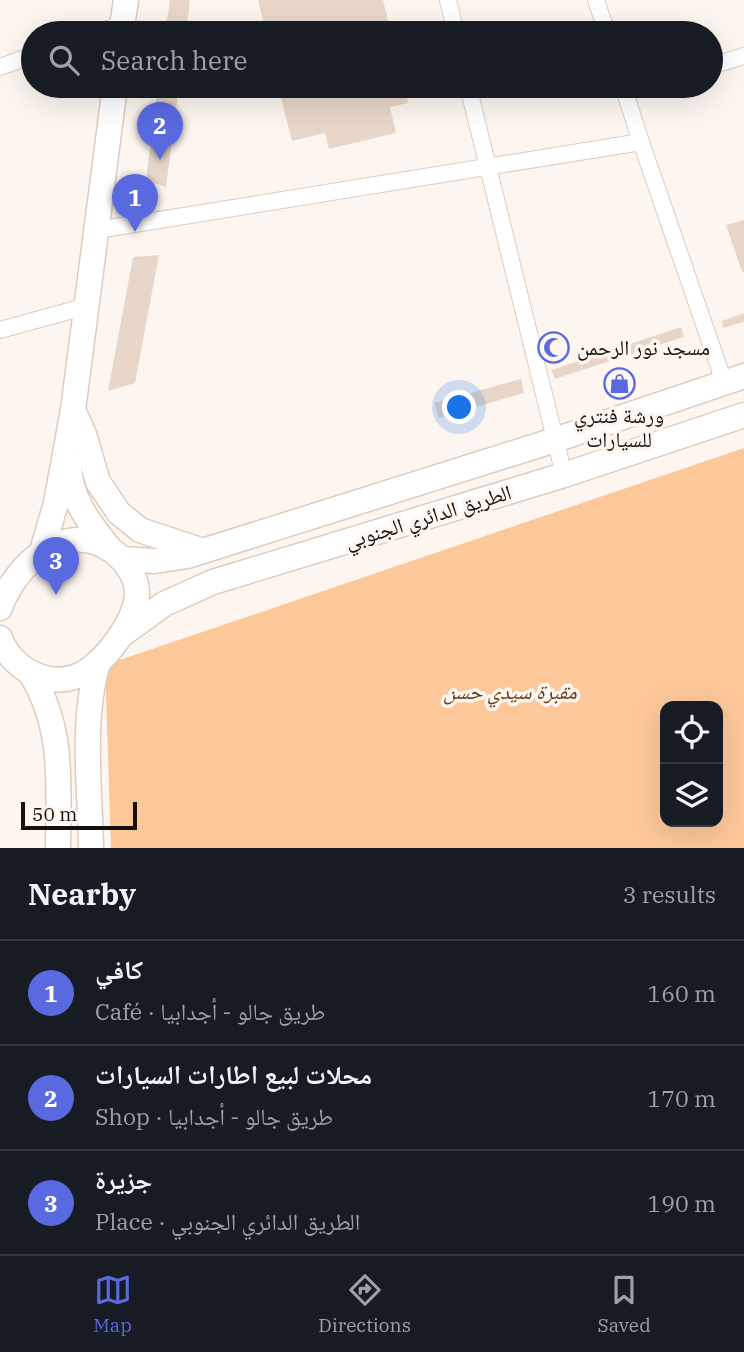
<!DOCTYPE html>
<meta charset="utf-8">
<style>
:root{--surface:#171b24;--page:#242831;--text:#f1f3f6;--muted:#9ea1a6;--line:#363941;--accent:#5969e0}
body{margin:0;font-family:"IBM Plex Serif","Noto Naskh Arabic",serif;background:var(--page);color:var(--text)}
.controls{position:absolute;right:21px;bottom:21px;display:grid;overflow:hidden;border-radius:14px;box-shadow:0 7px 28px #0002}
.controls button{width:63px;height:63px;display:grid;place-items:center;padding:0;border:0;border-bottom:2px solid var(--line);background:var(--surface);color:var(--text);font:35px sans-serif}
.scale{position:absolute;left:21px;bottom:18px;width:116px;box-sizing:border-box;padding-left:7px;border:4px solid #15100b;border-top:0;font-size:19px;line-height:24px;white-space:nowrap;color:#15100b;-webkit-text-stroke:5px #fdf6f0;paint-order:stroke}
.you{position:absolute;left:460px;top:408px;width:24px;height:24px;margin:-18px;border:5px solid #fff;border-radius:50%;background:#1a73e8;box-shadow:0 0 0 10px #1a73e833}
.badge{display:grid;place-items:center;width:46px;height:46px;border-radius:50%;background:var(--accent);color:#fff;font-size:23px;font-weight:700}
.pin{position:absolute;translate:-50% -58px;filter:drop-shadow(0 2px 4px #0008)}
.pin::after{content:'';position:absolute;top:37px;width:24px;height:21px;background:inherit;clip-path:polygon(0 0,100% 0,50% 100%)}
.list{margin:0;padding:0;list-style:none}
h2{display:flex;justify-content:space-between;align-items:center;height:91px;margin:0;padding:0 28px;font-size:30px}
h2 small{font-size:23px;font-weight:400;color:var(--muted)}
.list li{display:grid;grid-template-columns:46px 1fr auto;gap:21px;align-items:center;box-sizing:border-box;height:105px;padding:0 28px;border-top:2px solid var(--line)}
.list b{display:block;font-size:26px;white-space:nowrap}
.list p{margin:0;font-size:23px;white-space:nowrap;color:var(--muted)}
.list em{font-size:23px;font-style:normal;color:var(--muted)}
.icon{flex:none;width:38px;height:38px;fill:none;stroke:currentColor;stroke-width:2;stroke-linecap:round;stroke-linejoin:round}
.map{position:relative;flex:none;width:744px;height:848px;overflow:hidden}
.search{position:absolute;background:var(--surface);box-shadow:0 7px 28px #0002;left:21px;right:21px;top:21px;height:77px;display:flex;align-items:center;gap:18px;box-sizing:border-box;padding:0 24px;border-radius:38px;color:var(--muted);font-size:26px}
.sheet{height:406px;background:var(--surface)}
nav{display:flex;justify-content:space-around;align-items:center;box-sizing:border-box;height:98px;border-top:2px solid var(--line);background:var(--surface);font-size:19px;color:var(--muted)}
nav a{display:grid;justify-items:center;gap:4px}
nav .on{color:var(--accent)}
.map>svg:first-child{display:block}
</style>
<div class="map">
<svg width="744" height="848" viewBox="0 0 744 848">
<rect width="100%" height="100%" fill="#fdf6f0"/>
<path fill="#fcc89a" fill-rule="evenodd" d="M744 448V848H111L105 665ZM665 706H718V822H665Z"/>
<g fill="#e8d7c9">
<polygon points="170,0 190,0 186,33 165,33"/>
<polygon points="258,0 383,0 391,33 266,33"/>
<polygon points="158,86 179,86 166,187 146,180"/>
<polygon points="278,86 404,86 408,103 390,107 396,133 329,149 325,133 292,141"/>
<polygon points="744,220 744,272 742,272 726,225"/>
<polygon points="159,255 135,383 108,391 133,257"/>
<polygon points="744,313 744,322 723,328 722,321"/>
<polygon points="681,327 684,337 555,379 551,370"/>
<polygon points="521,379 524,393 439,418 434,403"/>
</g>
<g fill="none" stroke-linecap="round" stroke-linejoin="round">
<defs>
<g id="minor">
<polyline points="448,0 456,33"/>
<polyline points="596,0 607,33"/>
<polyline points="97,33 122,24"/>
<polyline points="711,66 744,56"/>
<polyline points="0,67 33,55"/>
<polyline points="468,86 564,475"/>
<polyline points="623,86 641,142 724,382"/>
<polyline points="625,93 647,86"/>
<polyline points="97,230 641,142"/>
<polyline points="0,330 87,306"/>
</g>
<g id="primary">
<polyline points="122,559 155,561 187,556 555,440 744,376"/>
<polyline points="120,636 164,604 213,582 564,475 744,415"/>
</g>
<g id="trunk">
<polyline points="121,33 126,0"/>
<polyline points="73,410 84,434 98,482 119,513 140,530 203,551"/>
<path d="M69 463C69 497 89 523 110 549"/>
<polyline points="42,551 56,503 73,410 115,86"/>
<path d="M0 608C15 564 68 517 114 552 126 562 137 577 137 593 136 621 106 661 82 674 49 690 12 669 0 638"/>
<path d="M31 674C65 730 58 785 58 848"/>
<path d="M91 848C90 787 81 721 98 662"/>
</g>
</defs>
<use href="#minor" stroke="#ddccbe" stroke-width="18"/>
<use href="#primary" stroke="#ddccbe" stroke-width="27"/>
<use href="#trunk" stroke="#ddccbe" stroke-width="27"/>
<use href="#minor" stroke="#fff" stroke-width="16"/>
<use href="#primary" stroke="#fff" stroke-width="24"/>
<use href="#trunk" stroke="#fff" stroke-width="24"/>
</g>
<defs>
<symbol id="mosque-ring" viewBox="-11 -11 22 22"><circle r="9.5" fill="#fdf6f0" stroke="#5969e0" stroke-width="1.5"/><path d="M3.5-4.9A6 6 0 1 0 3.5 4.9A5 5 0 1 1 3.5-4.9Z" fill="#5969e0"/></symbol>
<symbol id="shop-ring" viewBox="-11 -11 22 22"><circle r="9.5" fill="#fdf6f0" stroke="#5969e0" stroke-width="1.5"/><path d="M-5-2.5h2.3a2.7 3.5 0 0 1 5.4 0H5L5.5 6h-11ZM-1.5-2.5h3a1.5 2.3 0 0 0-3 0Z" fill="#5969e0"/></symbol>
</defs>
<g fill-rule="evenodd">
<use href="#mosque-ring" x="536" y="330" width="35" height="35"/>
<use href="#shop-ring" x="602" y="366" width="35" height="35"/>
</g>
<g text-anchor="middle" stroke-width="7" stroke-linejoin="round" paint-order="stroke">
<g font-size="21" fill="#15100b" stroke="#fdf6f0" text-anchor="start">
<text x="577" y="355">مسجد نور الرحمن</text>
<text x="619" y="423" text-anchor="middle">ورشة فنتري<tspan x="619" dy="24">للسيارات</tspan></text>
</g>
<g font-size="21" fill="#15100b" stroke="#fdf6f0">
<text transform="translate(428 517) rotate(-17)" y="7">الطريق الدائري الجنوبي</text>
</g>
<g font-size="21" font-style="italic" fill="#673f15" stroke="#fdf6f0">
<text x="510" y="699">مقبرة سيدي حسن</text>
</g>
</g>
</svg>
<div class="controls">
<button><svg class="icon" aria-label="locate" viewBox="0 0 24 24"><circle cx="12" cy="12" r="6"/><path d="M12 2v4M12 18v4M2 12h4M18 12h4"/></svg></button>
<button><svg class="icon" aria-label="layers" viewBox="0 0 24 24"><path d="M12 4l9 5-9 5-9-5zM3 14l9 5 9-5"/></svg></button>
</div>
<div class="scale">50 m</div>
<div class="you"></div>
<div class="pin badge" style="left:135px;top:232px">1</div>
<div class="pin badge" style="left:160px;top:160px">2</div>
<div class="pin badge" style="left:56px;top:595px">3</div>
<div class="search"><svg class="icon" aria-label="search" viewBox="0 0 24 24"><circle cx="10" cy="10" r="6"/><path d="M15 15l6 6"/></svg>Search here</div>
</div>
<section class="sheet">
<h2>Nearby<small>3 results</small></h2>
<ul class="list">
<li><span class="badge">1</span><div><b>كافي</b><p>Café · طريق جالو - أجدابيا</p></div><em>160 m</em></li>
<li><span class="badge">2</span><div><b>محلات لبيع اطارات السيارات</b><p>Shop · طريق جالو - أجدابيا</p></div><em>170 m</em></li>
<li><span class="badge">3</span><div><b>جزيرة</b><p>Place · الطريق الدائري الجنوبي</p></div><em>190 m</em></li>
</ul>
</section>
<nav>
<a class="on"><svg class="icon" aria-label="map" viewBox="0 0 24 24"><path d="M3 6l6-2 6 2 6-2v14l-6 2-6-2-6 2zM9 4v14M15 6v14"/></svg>Map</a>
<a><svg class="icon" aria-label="directions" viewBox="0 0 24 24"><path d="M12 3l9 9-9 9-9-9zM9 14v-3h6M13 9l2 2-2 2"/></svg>Directions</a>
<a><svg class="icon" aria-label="saved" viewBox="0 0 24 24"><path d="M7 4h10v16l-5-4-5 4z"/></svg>Saved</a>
</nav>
